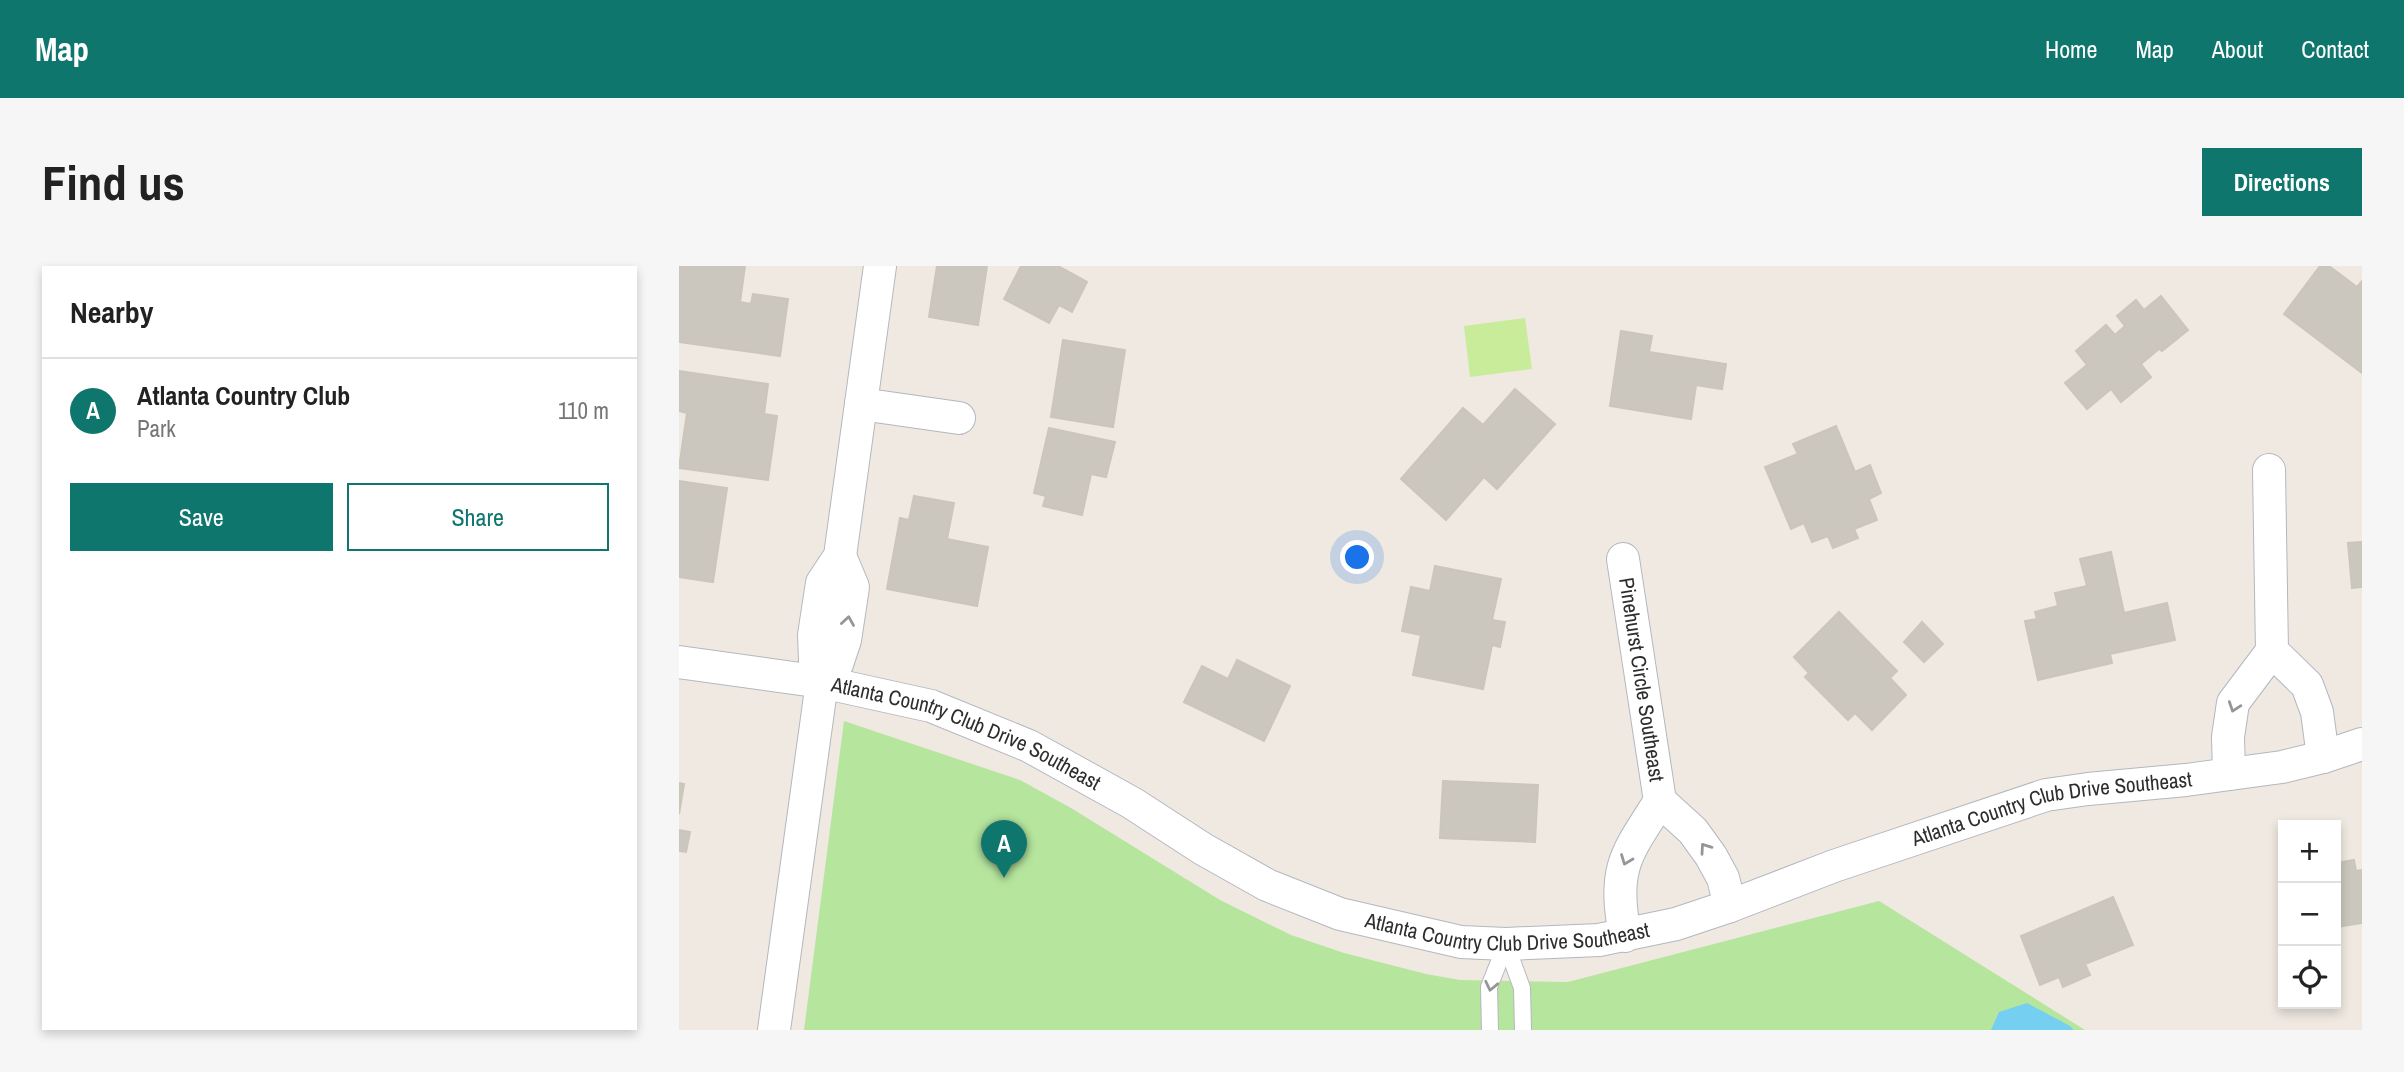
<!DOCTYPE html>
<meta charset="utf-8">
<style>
:root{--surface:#fff;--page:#f6f6f6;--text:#222;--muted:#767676;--line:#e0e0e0;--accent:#0f766e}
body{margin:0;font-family:"Archivo Narrow",sans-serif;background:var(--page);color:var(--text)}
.controls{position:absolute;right:21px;bottom:21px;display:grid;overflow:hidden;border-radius:0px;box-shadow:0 4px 10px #0003}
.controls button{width:63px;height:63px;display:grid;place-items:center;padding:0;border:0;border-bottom:2px solid var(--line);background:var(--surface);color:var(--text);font:35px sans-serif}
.you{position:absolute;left:679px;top:292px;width:24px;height:24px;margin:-18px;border:5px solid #fff;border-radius:50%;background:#1a73e8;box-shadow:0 0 0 10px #1a73e833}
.badge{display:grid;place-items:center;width:46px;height:46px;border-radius:50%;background:var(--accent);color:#fff;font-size:23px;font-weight:700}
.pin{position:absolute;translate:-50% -58px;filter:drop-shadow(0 2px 4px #0008)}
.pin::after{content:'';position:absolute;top:37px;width:24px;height:21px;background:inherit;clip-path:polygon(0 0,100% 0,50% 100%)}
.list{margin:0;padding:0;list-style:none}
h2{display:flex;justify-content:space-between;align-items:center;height:91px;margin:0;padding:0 28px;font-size:30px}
h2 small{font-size:23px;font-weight:400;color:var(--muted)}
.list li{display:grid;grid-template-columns:46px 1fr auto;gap:21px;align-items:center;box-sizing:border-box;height:105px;padding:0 28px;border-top:2px solid var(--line)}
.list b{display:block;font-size:26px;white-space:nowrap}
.list p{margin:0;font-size:23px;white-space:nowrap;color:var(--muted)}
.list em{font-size:23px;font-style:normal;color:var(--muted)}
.actions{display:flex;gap:14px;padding:21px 28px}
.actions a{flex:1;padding:16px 0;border:2px solid var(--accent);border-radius:0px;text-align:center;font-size:24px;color:var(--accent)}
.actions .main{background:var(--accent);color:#fff}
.icon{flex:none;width:38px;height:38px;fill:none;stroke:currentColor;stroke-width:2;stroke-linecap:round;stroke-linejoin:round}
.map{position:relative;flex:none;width:1683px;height:764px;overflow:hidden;border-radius:0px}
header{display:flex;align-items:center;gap:42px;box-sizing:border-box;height:98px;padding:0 35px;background:var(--accent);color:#fff}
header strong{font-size:33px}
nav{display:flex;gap:38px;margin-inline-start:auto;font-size:24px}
.intro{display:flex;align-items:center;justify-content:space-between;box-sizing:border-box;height:168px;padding:0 42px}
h1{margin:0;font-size:49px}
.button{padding:18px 32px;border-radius:0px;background:var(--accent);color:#fff;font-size:24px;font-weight:700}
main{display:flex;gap:42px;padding:0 42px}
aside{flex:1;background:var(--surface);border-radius:0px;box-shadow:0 4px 10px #0003}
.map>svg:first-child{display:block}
</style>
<header>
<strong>Map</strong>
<nav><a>Home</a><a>Map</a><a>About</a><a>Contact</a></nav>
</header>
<div class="intro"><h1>Find us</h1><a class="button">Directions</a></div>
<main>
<aside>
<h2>Nearby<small></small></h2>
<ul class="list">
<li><span class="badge">A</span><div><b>Atlanta Country Club</b><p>Park</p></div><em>110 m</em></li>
</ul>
<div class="actions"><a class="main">Save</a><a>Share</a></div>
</aside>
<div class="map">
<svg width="1683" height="764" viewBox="0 0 1683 764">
<rect width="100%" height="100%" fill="#efe9e1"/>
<polygon fill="#b6e59e" points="165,455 341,514 392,542 541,634 612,669 665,687 747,708 781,714 889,716 1200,635 1406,764 125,764"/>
<polygon fill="#c9ec9a" points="846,52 853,103 791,111 785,60"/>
<polygon fill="#75cff0" points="1348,737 1391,760 1395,764 1312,764 1320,746"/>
<g fill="#cbc7bf" stroke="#cbc5ba" stroke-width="2">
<polygon points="0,0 66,0 61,36 72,38 74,28 109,33 101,90 0,76"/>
<polygon points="258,0 308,0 299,59 250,51"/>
<polygon points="342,0 379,0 408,16 393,46 380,39 370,57 325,33"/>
<polygon points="1641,0 1650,0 1678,21 1683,15 1683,107 1605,48"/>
<polygon points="1482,30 1509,64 1483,85 1480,83 1462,98 1472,111 1442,136 1432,123 1408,143 1386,117 1408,99 1397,85 1427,59 1436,69 1446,60 1438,50 1457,34 1465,44"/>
<polygon points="942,65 973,70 970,86 1047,98 1043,123 1017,119 1012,153 931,140"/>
<polygon points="384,74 446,84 434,161 372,151"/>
<polygon points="0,105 89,118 85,148 98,150 89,214 0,202 8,147 0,145"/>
<polygon points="836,123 876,158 818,223 805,211 767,254 722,213 784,142 804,159"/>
<polygon points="1157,160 1176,206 1191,199 1202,227 1190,233 1198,254 1175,263 1179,272 1154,282 1149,270 1133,276 1125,257 1112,263 1086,201 1119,188 1114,178"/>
<polygon points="370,162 436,176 427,211 412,208 403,249 364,240 367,230 355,227"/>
<polygon points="0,215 48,222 34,316 0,311"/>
<polygon points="235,230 275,237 268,273 309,281 298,340 208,323 221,252 230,254"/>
<polygon points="1683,276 1683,321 1673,322 1669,277"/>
<polygon points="1432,286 1445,347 1488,337 1496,374 1431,388 1433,397 1359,414 1346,355 1358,353 1356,346 1379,340 1376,327 1408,320 1401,293"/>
<polygon points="756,300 822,313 813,354 826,356 821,381 813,379 804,423 734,409 742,369 723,365 732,321 751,325"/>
<polygon points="1160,346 1218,405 1211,412 1227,429 1193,464 1176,447 1169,454 1126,411 1130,407 1115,391"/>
<polygon points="1243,356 1264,378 1245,396 1225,376"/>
<polygon points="558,394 611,420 585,475 505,436 523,400 549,413"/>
<polygon points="764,515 859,519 856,576 761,572"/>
<polygon points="0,517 5,518 0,548"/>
<polygon points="0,564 11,566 7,586 0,585"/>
<polygon points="1675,594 1677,605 1683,604 1683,657 1657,661 1657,597"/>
<polygon points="1434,631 1454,679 1406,698 1411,709 1384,721 1380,711 1361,719 1342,670"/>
</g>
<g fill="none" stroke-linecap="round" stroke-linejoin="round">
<defs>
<g id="service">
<polyline points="827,678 843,722 844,764"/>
<polyline points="811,764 810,721 827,678"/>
</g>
<g id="minor">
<polyline points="182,138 280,152"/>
<path id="s1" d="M944 293 981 535 1014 565 1032 590 1044 612 1051 640"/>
<polyline points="1593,385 1628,419 1638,446 1644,491"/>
<path id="s2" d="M0 396 143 416 252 440 350 480 453 537 524 583 588 619 661 648 782 676 827 678 920 674 997 658 1051 640 1155 600 1367 529 1409 523 1507 514 1603 501 1644 491 1683 478"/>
<polyline points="143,416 158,398 166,374 174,321 161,290"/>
<polyline points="1550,508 1549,471 1554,437 1593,385 1590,204"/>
<path d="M946 670C934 602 945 591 981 535"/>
<polyline points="95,764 143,416 136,395 135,369 143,317 161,290 201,0"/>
</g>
</defs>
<use href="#service" stroke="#b4b7c1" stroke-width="18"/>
<use href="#minor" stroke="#b4b7c1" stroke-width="34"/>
<use href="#service" stroke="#fff" stroke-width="16"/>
<use href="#minor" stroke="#fff" stroke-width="32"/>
</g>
<defs><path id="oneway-chevron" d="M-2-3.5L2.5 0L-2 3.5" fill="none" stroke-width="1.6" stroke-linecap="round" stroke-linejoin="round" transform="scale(1.75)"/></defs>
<g stroke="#969696">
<use href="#oneway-chevron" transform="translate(169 355) rotate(-81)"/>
<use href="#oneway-chevron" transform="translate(1555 441) rotate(109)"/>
<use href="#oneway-chevron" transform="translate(1026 582) rotate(-125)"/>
<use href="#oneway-chevron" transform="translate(947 594) rotate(111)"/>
<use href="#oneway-chevron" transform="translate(812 720) rotate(102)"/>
</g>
<g text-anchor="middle" stroke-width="6" stroke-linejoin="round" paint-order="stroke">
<g font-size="21" fill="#2e2e2e" stroke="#fff">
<text dy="7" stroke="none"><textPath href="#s1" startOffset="122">Pinehurst Circle Southeast</textPath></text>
<text dy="7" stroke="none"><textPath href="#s2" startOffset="298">Atlanta Country Club Drive Southeast</textPath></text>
<text dy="7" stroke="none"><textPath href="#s2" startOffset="1452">Atlanta Country Club Drive Southeast</textPath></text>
<text dy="7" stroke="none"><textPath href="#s2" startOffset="886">Atlanta Country Club Drive Southeast</textPath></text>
</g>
</g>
</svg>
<div class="controls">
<button>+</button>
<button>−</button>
<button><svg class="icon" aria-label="locate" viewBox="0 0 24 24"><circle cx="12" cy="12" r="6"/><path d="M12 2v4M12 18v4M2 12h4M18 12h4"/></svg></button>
</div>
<div class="you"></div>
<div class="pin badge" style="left:325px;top:612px">A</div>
</div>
</main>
